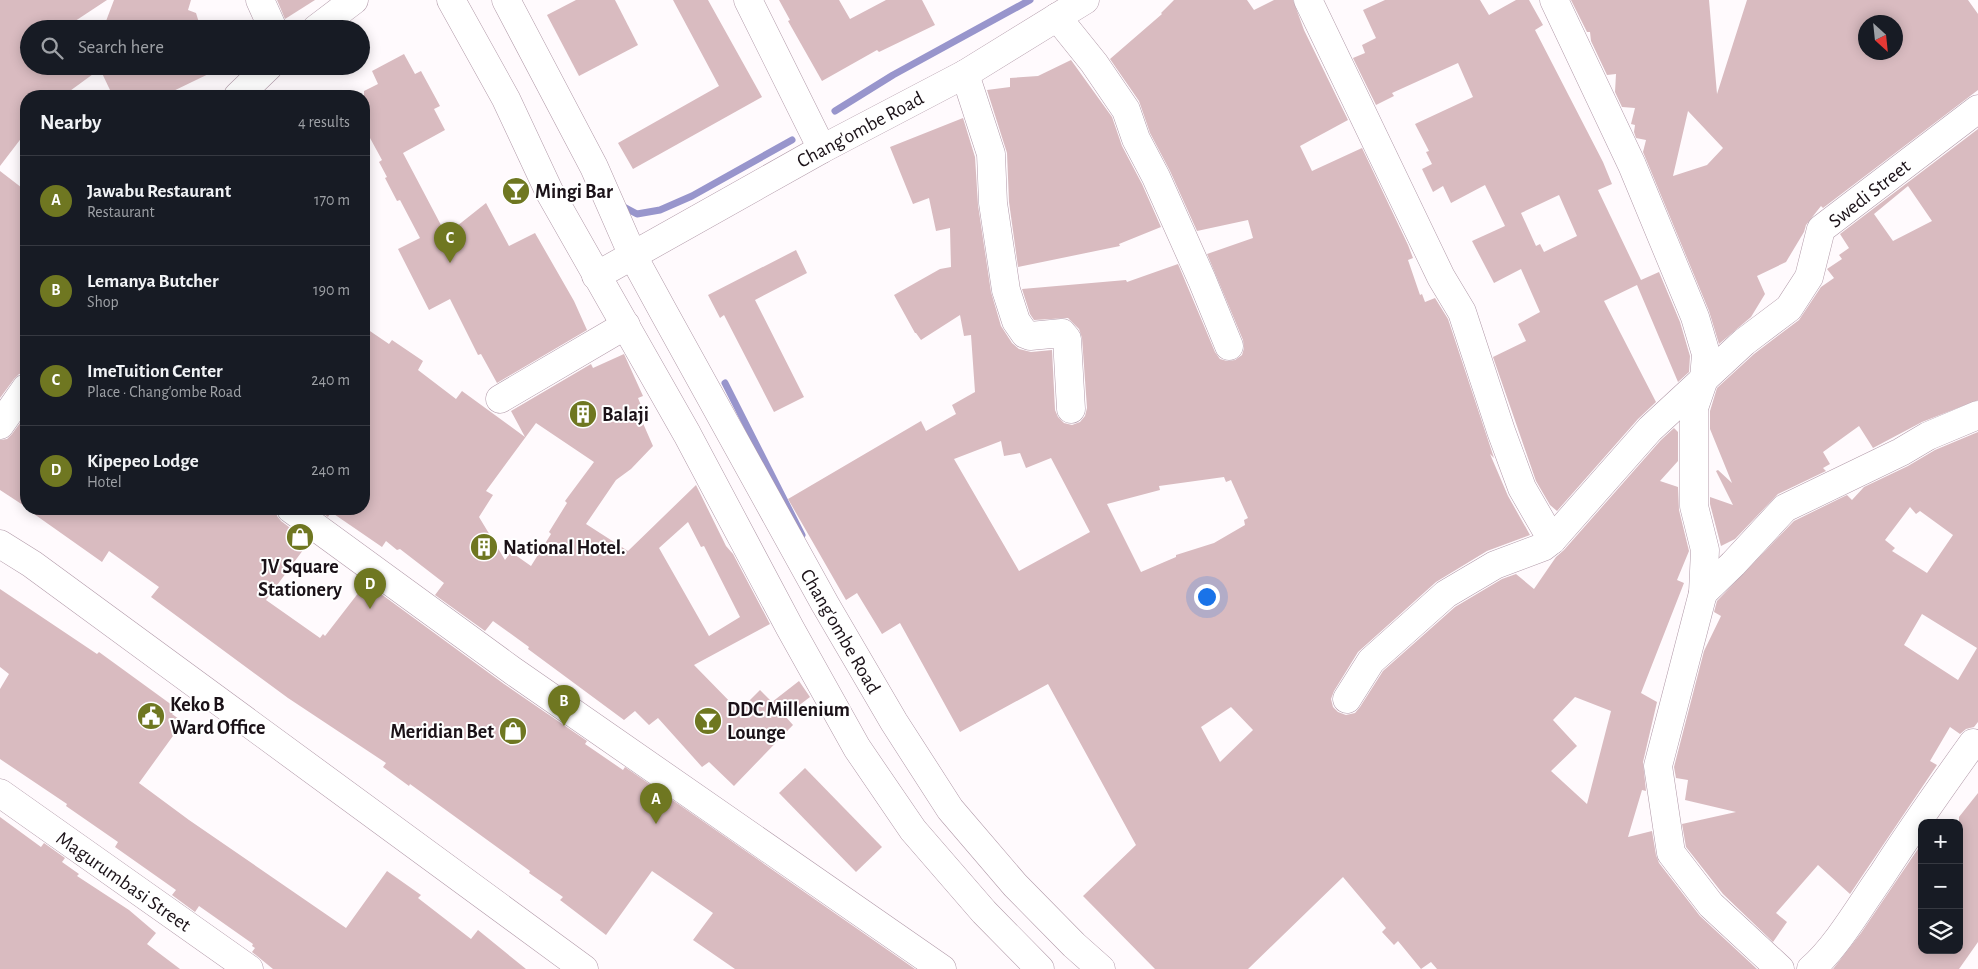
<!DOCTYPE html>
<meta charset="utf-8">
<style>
:root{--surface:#171b24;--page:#20242c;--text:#f1f3f6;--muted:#9ea1a6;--line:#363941;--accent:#6f7721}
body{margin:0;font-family:"Alegreya Sans",sans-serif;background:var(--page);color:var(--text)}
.controls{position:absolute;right:15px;bottom:15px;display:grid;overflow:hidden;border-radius:10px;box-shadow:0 2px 12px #0003}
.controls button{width:45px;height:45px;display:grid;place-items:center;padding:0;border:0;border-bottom:1px solid var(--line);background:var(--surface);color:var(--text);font:25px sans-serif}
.compass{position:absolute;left:1858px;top:15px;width:45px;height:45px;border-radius:50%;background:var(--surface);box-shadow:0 2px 12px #0003;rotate:153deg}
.you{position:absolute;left:1206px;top:596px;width:18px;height:18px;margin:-12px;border:4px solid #fff;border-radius:50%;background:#1a73e8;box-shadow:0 0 0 8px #1a73e833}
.badge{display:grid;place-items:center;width:32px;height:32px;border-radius:50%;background:var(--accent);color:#fff;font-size:16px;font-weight:700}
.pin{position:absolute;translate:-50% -41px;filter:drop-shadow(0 1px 2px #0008)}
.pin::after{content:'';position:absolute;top:26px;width:18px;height:15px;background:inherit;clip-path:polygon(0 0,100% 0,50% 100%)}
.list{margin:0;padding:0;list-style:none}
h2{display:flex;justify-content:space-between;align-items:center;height:65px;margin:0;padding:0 20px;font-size:21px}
h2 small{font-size:16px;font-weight:400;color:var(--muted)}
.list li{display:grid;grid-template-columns:32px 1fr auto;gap:15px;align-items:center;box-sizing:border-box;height:90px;padding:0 20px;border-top:1px solid var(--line)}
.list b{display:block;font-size:19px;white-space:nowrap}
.list p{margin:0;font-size:16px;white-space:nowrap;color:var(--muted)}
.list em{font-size:16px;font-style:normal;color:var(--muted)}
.icon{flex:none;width:28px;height:28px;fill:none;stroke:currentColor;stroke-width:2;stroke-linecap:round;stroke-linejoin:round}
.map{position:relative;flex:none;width:1978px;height:969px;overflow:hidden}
.search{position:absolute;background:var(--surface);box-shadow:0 2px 12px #0003;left:20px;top:20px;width:350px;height:55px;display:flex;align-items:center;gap:12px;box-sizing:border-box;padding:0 18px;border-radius:28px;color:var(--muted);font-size:19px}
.panel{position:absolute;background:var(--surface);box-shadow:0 2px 12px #0003;left:20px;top:90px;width:350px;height:425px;border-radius:20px}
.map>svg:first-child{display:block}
</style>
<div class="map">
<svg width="1978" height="969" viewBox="0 0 1978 969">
<rect width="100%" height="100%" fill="#fffafd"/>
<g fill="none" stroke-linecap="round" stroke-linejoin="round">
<g stroke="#9895cc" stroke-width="7">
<polyline points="835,111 893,75 1030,0"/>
<polyline points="622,206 637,214 660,210 692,196 792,140"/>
<polyline points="725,383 802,535"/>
</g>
</g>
<g fill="#d9bbc0" fill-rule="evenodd">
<polygon points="0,0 107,0 63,29 29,29 29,66 225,66 163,96 125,96 110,90 100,69 63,96 26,96 26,132 0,166"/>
<polygon points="114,0 191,0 188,10 196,13 201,29 103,29"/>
<polygon points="277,0 315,0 285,19"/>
<polygon points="576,0 615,0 638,45 579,76 547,15"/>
<polygon points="673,0 708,0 762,97 633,169 618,143 719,86"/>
<polygon points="779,0 839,0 850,19 886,0 922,0 935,25 879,52 877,50 822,81 788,21 790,20"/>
<path d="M1174 0H1247L1254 10 1274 0H1293L1304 30 1348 120 1300 146 1312 171 1362 148 1408 245 1413 258 1408 260 1420 295 1422 294 1425 302 1435 298 1448 319 1494 458 1490 454 1508 496 1530 535 1487 551 1436 582 1358 652 1334 691 1331 699 1333 707 1338 712 1346 715 1355 713 1360 707 1383 671 1455 607 1502 579 1516 574 1534 589 1556 557 1564 550 1661 440 1674 428 1678 432V461L1660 481 1678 487 1679 510 1689 551 1677 580 1684 583 1641 693 1657 702 1643 762 1646 791 1642 790 1628 837 1652 831 1656 855 1659 863 1700 916 1757 969H1437L1431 962 1421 969 1398 941 1394 945 1382 932 1386 928 1343 877 1248 969H1155L1083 896 1136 845 1048 684 960 732 900 623 882 634 857 593 846 600 788 499 921 421 926 431 956 414 952 405 975 392 971 335 964 336 960 315 921 340 916 333H915L894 295 940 269 951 267 950 228 936 231 929 198 913 204 890 147 963 118 975 157 978 205 991 292 1001 326 1012 343 1019 349 1031 352 1052 350 1055 410 1058 417 1064 423 1072 425 1080 422 1085 416 1087 408 1082 338 1079 329 1068 318 1034 320 1030 314 1022 289 1126 280 1127 282 1178 264 1215 352 1220 359 1227 361 1235 360 1242 355 1244 348 1243 340 1207 254 1253 238 1248 220 1197 231 1170 171 1150 133 1139 101 1110 59 1162 14 1161 13ZM1001 441 1004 456 1020 453 1026 468 1051 458 1090 532 1019 571 954 459ZM1224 477 1226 482 1231 480 1248 518 1244 520 1245 525 1214 543 1176 555V557L1141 572 1107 504 1160 490 1159 486ZM1575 697 1611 711 1587 804 1551 771 1577 746 1553 720ZM1231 707 1253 730 1220 762 1201 727Z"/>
<path d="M1385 0H1480L1489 15 1516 0H1529L1543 25 1535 30 1603 162 1612 184 1598 190 1641 280 1659 272 1680 322 1690 356 1689 372 1678 382 1637 285 1604 301 1656 402 1638 419 1557 511 1550 505 1536 481 1493 357 1526 341 1518 324 1540 312 1521 269 1494 283 1472 241 1505 226 1485 185 1451 203 1443 186 1433 192 1422 169 1432 164 1426 152 1429 151 1415 124 1473 97 1458 63 1392 93 1394 96 1376 105 1353 58 1365 53 1362 45 1376 38 1363 10ZM1559 195 1577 236 1544 252 1540 244 1536 246 1521 213Z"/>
<path d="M1571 0H1709L1717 94 1747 0H1968L1978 14V90L1823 208 1821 206 1806 225 1804 232 1786 262 1757 276 1765 294 1751 317 1719 344 1709 311 1643 152 1646 140 1636 138 1634 132 1635 125 1631 124 1635 108 1622 107 1615 92 1616 74 1607 75 1591 41 1590 32H1587ZM1866 22H1896V52H1866ZM1688 111 1723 148 1707 165 1673 176Z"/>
<polygon points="404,54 415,74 421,71 440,106 434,109 445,130 403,153 442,227 449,224 452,230 486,203 509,246 535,233 574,301 587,330 497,383 481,354 478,355 450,299 429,310 398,249 420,238 400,200 397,201 385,178 387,177 379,162 382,160 364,127 364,91 378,84 372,71"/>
<polygon points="1071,60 1112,117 1122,146 1142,184 1161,227 1119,244 1120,246 1018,267 1009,202 1007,153 987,90 1010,87 1010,78 1038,76"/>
<path d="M1978 129V400L1922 422 1873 448 1859 426 1823 452 1830 464 1823 468 1826 471 1778 494 1735 539 1721 546 1710 504V497L1733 505 1716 471 1718 470 1732 483 1710 429V411L1717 388 1754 354 1799 320 1821 287 1834 278 1827 269 1842 259 1839 255 1849 248 1840 234ZM1908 186 1932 221 1893 241 1874 214Z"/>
<polygon points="0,171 26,191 26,373 19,374 14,379 0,398"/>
<polygon points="796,250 807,273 755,300 804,397 774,412 724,315 720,318 708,295"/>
<path d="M364 327 389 344 392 340 423 361 418 370 456 399 462 391 525 437 511 411 591 364 593 368 624 354 643 396 638 398 646 418 642 421 653 446 631 469 616 480 586 524 628 551 696 485 726 546 733 554 770 624 694 665 739 711 760 690 772 702 799 681 810 697 785 716 793 725 734 786 709 762 702 767 658 718 649 725 635 711 624 720 528 649 529 647 493 621 485 631 435 595 444 583 400 549 397 550 386 541 382 547 331 512 328 517 317 509H364ZM536 423 594 462 565 501 567 503 549 532 551 534 531 566 511 552 505 560 479 517 493 495 486 491ZM688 522 701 547 704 546 740 617 709 636 659 548Z"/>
<polygon points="26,415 26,507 0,490 0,440 7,439 12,434"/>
<path d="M1978 432V722L1974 727 1966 729 1960 734 1950 727 1930 761 1937 765 1850 894 1818 865 1776 913 1787 922 1773 942 1723 894 1686 847 1682 824 1736 812 1685 800 1688 780 1676 778 1674 767 1704 651 1721 616 1714 612 1717 601 1794 521 1847 495 1852 500 1864 487 1908 466 1935 450ZM1910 507 1916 514 1920 511 1953 535 1927 573 1892 551 1895 548 1885 540ZM1922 614 1977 648 1958 680 1904 645Z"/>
<polygon points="27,509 276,509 277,516 281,521 309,542 266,600 320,638 323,634 325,636 366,583 504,684 587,741 585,744 623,770 625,767 915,969 735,969 693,940 713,913 652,871 606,935 560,900 563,897 529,873 530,871 410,784 409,786 383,767 386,763 288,698 151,597 159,587 109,551 102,562"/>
<polygon points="0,589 97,654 99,652 176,708 172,714 183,722 139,783 189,820 346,928 387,871 421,895 418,898 471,939 478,930 526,969 273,969 252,952 255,948 252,946 253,944 199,906 195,912 172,895 176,890 115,847 118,842 66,806 67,804 0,759 0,689 9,674 0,667"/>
<polygon points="805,768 882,847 856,872 779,793"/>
<polygon points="1978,793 1978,942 1959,969 1833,969 1861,933 1922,843 1922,950 1959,950 1959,817"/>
<polygon points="0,817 41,847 44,843 65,858 62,862 79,874 77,876 129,910 156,933 147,944 180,969 0,969"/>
</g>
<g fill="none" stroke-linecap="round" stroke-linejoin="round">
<defs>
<g id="minor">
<polyline points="260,0 273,29"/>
<polyline points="748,0 822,149"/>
<polyline points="1308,0 1441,277 1462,312 1501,431 1522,488 1552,540"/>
<polyline points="1554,0 1632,165 1695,317 1706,354 1704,379 1694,408 1694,506 1705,550 1703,593 1658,766 1671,853 1711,905 1780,969"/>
<polyline points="1057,17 1094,63 1126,110 1136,139 1156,177 1202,280 1229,346"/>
<polyline points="316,29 354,0"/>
<polyline points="965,74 991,154 993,203 1006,290 1016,321 1025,334 1030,336 1062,333 1067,339 1071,409"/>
<polyline points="238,96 269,66"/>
<polyline points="596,276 822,149 965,74 1085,0"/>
<polyline points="500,399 626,325"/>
<polyline points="0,425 26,388"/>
<polyline points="291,509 513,671 942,969"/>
<polyline points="0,544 32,564 584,969"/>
<polyline points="1703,593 1733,564 1785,508 1901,452 1928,436 1978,415"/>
<polyline points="1347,699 1371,661 1446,594 1495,565 1543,547 1552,540 1650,429 1744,342 1789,308 1809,277 1821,229 1978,109"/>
<polyline points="0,793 249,969"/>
<path d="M1811 969C1837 947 1862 903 1882 875 1911 830 1942 786 1973 743"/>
</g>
<g id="major">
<polyline points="451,0 506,99 549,191 687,434 790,628 857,748 913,830 984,912 1040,969"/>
<polyline points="506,0 594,167 633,256 663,311 825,604 894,722 950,809 1015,885 1074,945 1101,969"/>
</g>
</defs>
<use href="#minor" stroke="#b199a8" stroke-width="29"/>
<use href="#major" stroke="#b199a8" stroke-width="29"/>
<use href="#minor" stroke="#fff" stroke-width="28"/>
<use href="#major" stroke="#fff" stroke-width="28"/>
</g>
<defs>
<symbol id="bar-disc" viewBox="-11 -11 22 22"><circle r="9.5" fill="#6f7721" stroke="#fff"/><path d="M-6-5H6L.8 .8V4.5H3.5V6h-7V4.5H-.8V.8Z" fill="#fff"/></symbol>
<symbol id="building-disc" viewBox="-11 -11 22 22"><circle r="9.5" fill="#6f7721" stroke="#fff"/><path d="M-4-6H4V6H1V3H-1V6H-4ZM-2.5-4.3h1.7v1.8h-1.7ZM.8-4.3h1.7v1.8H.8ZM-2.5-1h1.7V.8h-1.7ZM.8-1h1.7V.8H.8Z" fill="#fff"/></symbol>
<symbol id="shop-disc" viewBox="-11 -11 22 22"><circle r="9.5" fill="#6f7721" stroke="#fff"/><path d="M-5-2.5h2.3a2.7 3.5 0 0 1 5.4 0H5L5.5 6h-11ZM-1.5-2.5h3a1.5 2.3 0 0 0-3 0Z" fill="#fff"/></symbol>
<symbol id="civic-disc" viewBox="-11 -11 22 22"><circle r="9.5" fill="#6f7721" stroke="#fff"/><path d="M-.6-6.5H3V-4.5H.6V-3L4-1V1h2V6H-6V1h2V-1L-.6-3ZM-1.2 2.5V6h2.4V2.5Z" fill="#fff"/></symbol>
</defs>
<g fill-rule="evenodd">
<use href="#bar-disc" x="500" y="175" width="32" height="32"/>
<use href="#building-disc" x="567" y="398" width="32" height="32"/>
<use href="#shop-disc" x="284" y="521" width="32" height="32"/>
<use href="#building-disc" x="468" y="531" width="32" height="32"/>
<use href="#civic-disc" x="135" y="700" width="32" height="32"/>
<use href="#bar-disc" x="692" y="705" width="32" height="32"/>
<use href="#shop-disc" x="497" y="715" width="32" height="32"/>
</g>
<g text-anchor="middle" stroke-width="4" stroke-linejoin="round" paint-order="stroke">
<g font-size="20" fill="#1b1218" stroke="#fff">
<text transform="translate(860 129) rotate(-28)" y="7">Chang'ombe Road</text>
<text transform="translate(1869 193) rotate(-38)" y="7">Swedi Street</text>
<text transform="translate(841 631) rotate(60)" y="7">Chang'ombe Road</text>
<text transform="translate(124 881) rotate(35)" y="7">Magurumbasi Street</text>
</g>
<g font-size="20" font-weight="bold" fill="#1b1218" stroke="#fff" text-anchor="start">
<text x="535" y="198">Mingi Bar</text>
<text x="602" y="421">Balaji</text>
<text x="503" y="554">National Hotel.</text>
<text x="300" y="573" text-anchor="middle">JV Square<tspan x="300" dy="23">Stationery</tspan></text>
<text x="170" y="711">Keko B<tspan x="170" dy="23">Ward Office</tspan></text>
<text x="727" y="716">DDC Millenium<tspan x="727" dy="23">Lounge</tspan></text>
<text x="494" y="738" text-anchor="end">Meridian Bet</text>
</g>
</g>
</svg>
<div class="controls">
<button>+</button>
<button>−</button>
<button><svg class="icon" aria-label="layers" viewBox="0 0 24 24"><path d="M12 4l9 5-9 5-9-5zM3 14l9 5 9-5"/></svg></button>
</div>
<svg class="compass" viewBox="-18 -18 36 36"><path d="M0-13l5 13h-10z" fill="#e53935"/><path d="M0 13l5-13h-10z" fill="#9ea1a6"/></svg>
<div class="you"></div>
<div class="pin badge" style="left:656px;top:824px">A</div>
<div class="pin badge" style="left:564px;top:726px">B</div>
<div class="pin badge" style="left:450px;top:263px">C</div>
<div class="pin badge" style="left:370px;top:609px">D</div>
<div class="search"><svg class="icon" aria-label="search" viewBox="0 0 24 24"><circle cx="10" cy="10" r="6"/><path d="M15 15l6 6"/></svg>Search here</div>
<section class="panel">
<h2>Nearby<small>4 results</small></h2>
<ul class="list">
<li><span class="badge">A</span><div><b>Jawabu Restaurant</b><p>Restaurant</p></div><em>170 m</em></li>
<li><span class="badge">B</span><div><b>Lemanya Butcher</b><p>Shop</p></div><em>190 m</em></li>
<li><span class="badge">C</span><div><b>ImeTuition Center</b><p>Place · Chang'ombe Road</p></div><em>240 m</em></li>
<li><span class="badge">D</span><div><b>Kipepeo Lodge</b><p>Hotel</p></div><em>240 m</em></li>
</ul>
</section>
</div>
